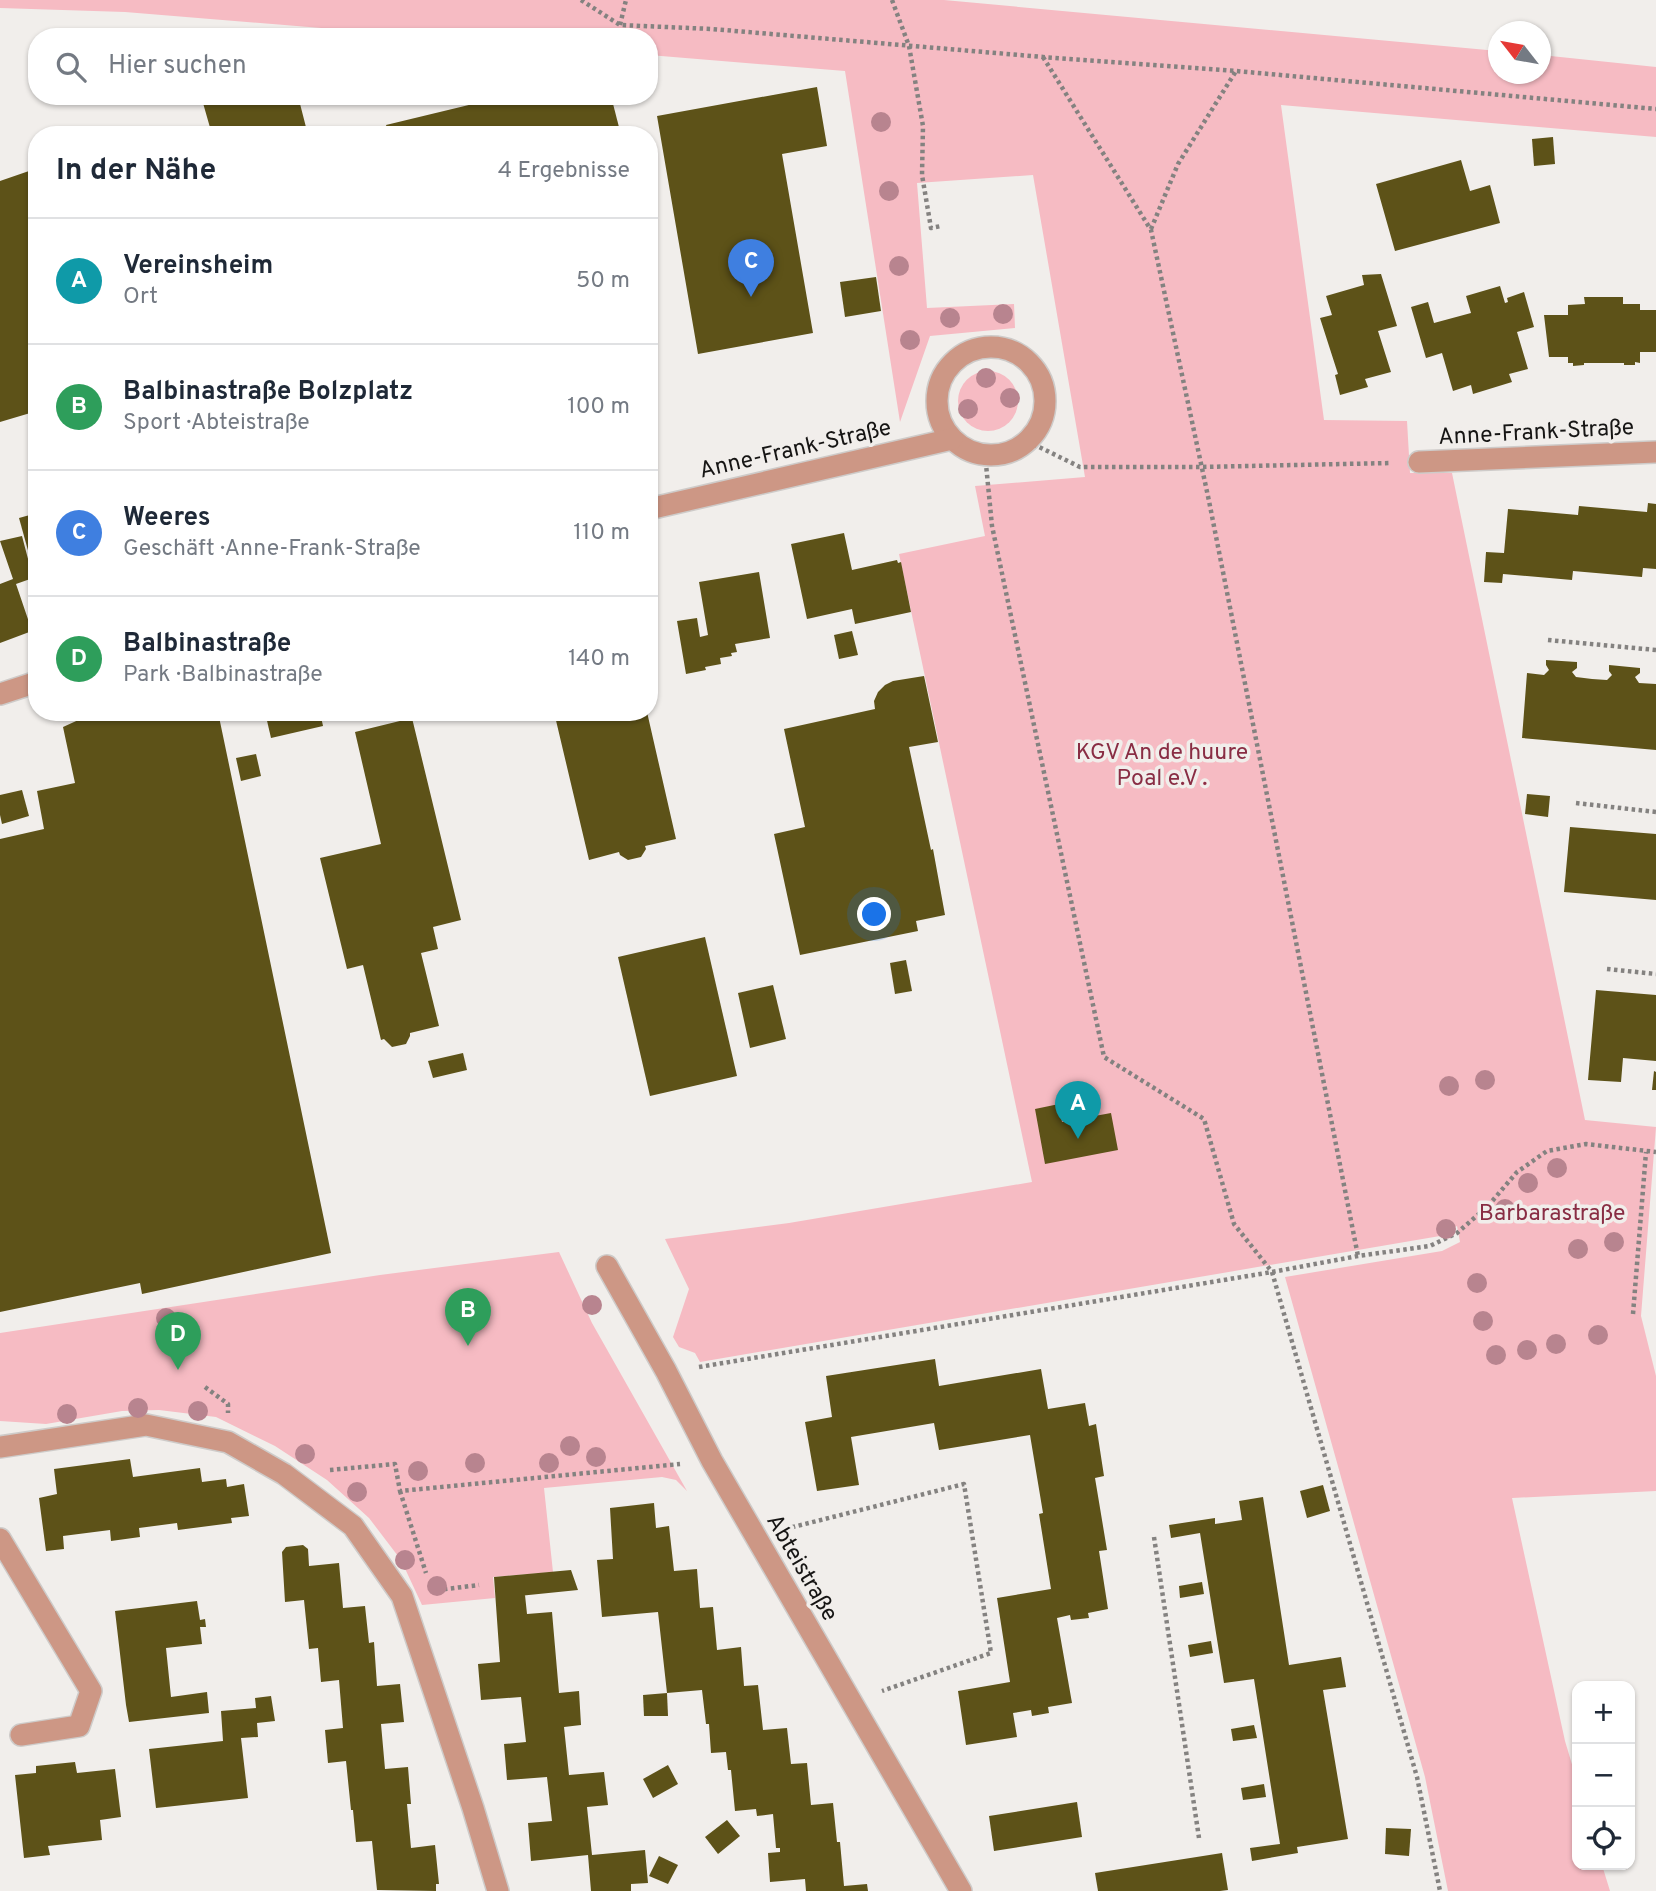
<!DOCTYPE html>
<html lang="de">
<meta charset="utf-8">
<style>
:root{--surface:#fff;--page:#f2f2f3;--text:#1f2937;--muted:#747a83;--line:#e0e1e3;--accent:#d93025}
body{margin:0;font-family:Overpass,sans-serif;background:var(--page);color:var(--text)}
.controls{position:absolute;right:21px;bottom:21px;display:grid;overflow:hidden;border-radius:14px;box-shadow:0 2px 5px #0004}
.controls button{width:63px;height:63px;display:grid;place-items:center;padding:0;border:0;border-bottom:2px solid var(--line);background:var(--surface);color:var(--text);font:35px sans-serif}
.compass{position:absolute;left:1488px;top:21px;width:63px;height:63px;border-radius:50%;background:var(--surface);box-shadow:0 2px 5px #0004;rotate:301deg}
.you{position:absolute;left:875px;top:915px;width:24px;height:24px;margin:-18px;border:5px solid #fff;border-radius:50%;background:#1a73e8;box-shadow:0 0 0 10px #1a73e833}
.badge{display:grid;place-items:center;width:46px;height:46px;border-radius:50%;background:var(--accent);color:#fff;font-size:23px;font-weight:700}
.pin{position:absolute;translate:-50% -58px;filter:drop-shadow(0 2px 4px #0008)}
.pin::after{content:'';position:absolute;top:37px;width:24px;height:21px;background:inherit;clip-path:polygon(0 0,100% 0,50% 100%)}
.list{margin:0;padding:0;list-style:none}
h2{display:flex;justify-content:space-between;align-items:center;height:91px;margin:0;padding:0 28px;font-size:30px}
h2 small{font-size:23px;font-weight:400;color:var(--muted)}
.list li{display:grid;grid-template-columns:46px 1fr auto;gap:21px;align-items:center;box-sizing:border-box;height:126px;padding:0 28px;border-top:2px solid var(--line)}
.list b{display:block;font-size:26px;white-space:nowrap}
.list p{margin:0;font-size:23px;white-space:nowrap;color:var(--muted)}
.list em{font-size:23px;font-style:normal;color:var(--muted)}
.icon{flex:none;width:38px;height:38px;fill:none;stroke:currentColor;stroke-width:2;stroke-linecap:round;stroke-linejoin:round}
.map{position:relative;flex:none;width:1656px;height:1891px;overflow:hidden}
.search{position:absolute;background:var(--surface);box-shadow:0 2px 5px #0004;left:28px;top:28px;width:630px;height:77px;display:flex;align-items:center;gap:18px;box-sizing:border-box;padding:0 24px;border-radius:28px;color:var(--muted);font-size:26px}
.panel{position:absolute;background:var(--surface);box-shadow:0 2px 5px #0004;left:28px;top:126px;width:630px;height:595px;border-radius:28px}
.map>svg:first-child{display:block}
</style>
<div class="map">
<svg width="1656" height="1891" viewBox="0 0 1656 1891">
<rect width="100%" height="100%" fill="#f1eeeb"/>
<g fill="#f6bbc3">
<polygon points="0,0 944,0 1498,51 1498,74 1540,74 1541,55 1656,67 1656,137 1281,105 1324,420 1407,421 1410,473 1452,473 1585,1120 1656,1127 1641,1316 1656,1376 1656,1491 1512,1498 1565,1741 1577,1781 1577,1865 1602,1865 1610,1891 1448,1891 1425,1777 1285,1277 1442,1251 1460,1242 1457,1226 1440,1236 700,1362 695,1353 679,1347 673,1337 689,1289 665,1239 789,1223 1032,1182 899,554 985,536 975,486 1085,477 1033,175 917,183 927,308 1014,304 1015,328 930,336 900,422 845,71 649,55 649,37 431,37 125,12 0,8"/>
<circle cx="988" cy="401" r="30"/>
<polygon points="559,1252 592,1323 687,1491 676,1480 662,1477 544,1488 553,1572 493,1577 495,1598 422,1605 401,1560 369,1518 327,1480 275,1446 216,1417 159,1410 122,1411 46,1424 0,1421 0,1333 380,1275"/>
</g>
<g fill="#5d5218">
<polygon points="61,31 153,35 153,37 61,37"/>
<polygon points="817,87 827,146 782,154 813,333 698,354 657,116"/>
<polygon points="201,96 298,96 308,135 201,135 211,131"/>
<polygon points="506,96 611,96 621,135 389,135 386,125"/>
<polygon points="1553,137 1555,164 1534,166 1532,139"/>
<polygon points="1461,160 1470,191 1490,185 1500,223 1395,251 1376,184"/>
<polygon points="37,167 37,411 0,422 0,181 29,171 28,170"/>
<polygon points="1381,274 1397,326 1378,331 1391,372 1365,379 1368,387 1340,395 1335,375 1338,374 1320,318 1332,315 1326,296 1364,285 1362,275"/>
<polygon points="876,277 881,311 845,317 840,282"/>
<polygon points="1500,286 1505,303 1508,302 1507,298 1524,292 1534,327 1517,332 1528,369 1509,374 1512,382 1473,394 1471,385 1453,391 1442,353 1426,358 1411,307 1428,302 1434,323 1471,313 1466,296"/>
<polygon points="1584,297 1623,297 1623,304 1640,304 1640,310 1656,310 1656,352 1640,352 1640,363 1635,362 1635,365 1624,365 1624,363 1584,363 1584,365 1573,366 1573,363 1568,363 1568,357 1549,357 1544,315 1568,315 1568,305 1585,304"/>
<polygon points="1648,503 1656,504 1656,569 1643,568 1642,577 1573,571 1572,580 1503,574 1502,583 1484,582 1486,552 1504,553 1508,509 1578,515 1579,506 1647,512"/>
<polygon points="37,513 37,552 29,554 19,518"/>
<polygon points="844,533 852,570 897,560 898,563 901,562 911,612 855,624 852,609 807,619 791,544"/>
<polygon points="22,536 33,578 16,584 32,631 0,643 0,584 13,579 0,541"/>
<polygon points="759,572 770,638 735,644 737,652 731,653 732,656 720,658 721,664 705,667 706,670 686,674 677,621 697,618 700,637 708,635 699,582"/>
<polygon points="852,631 858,655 839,659 834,635"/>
<polygon points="1546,660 1577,662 1577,668 1572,672 1576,677 1592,679 1607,680 1612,675 1609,671 1609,665 1640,668 1640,673 1635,677 1639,683 1656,684 1656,750 1522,738 1527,673 1544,675 1549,670 1546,665"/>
<polygon points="924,676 938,742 909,747 931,850 933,849 945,915 916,921 918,931 800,955 774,834 805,827 784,729 875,709 874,701 878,692 885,685 893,681"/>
<polygon points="96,712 218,712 331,1253 142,1294 140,1283 0,1312 0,839 44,829 37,791 75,783 63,727"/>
<polygon points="265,712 320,712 323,726 271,738"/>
<polygon points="554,712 647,712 676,839 645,846 646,849 641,857 628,860 620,855 619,852 589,860"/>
<polygon points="412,718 461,920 433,927 438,949 421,953 439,1026 410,1033 410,1036 406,1044 392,1047 384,1039 381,1040 363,965 347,969 320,858 381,844 355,732"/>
<polygon points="256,754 261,776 241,781 236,758"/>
<polygon points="22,790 29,816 2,824 0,815 0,795"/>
<polygon points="1527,794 1550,796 1548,817 1525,814"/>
<polygon points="1570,827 1656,834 1656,900 1564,892"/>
<polygon points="705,937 737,1076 650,1096 618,957"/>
<polygon points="906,960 912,991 895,994 890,963"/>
<polygon points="773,985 786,1039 750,1048 738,993"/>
<polygon points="1596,990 1656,995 1656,1061 1623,1058 1621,1082 1588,1080"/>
<polygon points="463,1053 467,1070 433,1078 428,1061"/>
<polygon points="1654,1071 1656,1072 1656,1090 1652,1090"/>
<polygon points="1059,1104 1062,1122 1111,1113 1118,1150 1045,1164 1035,1109"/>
<polygon points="935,1359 939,1386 1041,1369 1048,1409 1085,1403 1089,1426 1096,1424 1104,1476 1095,1478 1107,1550 1099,1551 1108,1609 1088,1613 1089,1618 1071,1620 1070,1615 1057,1618 1072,1703 1048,1707 1049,1713 1032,1716 1031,1710 1013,1713 1017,1737 966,1745 958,1691 1010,1682 997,1598 1051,1589 1039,1514 1043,1513 1030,1435 939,1450 934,1423 851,1437 859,1485 817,1491 805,1422 832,1417 826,1376"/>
<polygon points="130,1459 133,1477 200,1468 202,1482 226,1479 227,1487 244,1484 249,1516 231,1518 232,1523 178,1530 177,1523 139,1528 140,1537 111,1541 110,1530 63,1536 64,1549 46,1551 39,1498 57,1494 54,1469"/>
<polygon points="1323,1485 1330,1511 1307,1518 1300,1491"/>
<polygon points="1263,1497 1289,1665 1341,1657 1346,1687 1323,1690 1348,1839 1297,1847 1298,1853 1252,1861 1250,1848 1280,1844 1254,1679 1224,1683 1200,1533 1171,1538 1169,1525 1215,1518 1215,1524 1242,1520 1239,1501"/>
<polygon points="654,1503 656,1528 669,1526 674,1571 697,1569 700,1608 713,1607 717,1650 741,1647 744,1686 758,1685 763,1730 787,1728 791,1764 807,1763 811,1805 833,1803 837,1842 840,1842 844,1886 867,1884 868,1891 806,1891 805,1879 770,1882 768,1853 780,1852 780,1848 776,1848 773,1814 757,1816 756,1809 735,1811 731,1770 728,1770 726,1752 711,1753 709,1724 706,1724 702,1690 667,1693 658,1612 602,1617 597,1560 613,1559 610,1508"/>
<polygon points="303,1545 308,1549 309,1566 339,1563 343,1608 365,1606 369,1643 374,1642 377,1686 400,1684 404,1722 381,1724 385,1769 408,1767 411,1804 407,1804 411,1848 435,1845 439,1884 436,1884 436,1891 377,1890 372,1841 356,1842 353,1810 351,1810 346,1761 328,1763 325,1730 343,1728 339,1680 321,1682 318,1648 309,1649 304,1600 285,1602 282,1552 286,1547"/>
<polygon points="571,1570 578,1590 509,1597 525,1595 527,1614 552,1612 559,1693 579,1691 581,1725 564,1727 569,1775 604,1772 608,1805 587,1807 592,1855 645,1850 648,1883 631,1884 631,1891 591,1891 588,1855 531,1861 528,1823 552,1821 547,1777 507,1780 504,1744 526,1742 521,1697 481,1700 478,1664 500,1662 494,1577"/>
<polygon points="1202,1582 1204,1594 1180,1598 1179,1586"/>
<polygon points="197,1601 200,1620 205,1619 206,1627 200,1627 202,1644 166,1648 171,1697 207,1692 209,1713 129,1722 126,1705 115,1611"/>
<polygon points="1211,1641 1213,1653 1190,1657 1188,1645"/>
<polygon points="667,1693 668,1716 644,1716 643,1695"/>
<polygon points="271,1696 275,1721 257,1723 258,1737 241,1738 248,1798 156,1808 149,1749 223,1741 221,1711 256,1708 255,1698"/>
<polygon points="1254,1725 1257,1738 1233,1741 1231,1729"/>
<polygon points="75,1762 77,1773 115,1769 121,1817 100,1820 102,1840 48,1846 50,1855 24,1858 15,1775 36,1773 36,1766"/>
<polygon points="668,1765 678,1784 653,1798 643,1779"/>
<polygon points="1264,1784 1266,1797 1243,1800 1241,1788"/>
<polygon points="1077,1802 1082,1837 994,1851 989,1816"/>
<polygon points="727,1820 740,1836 718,1854 705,1837"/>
<polygon points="1386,1828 1411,1829 1409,1856 1385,1854"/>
<polygon points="1222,1853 1228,1890 1220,1891 1098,1891 1095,1873"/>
<polygon points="659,1856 678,1865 668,1884 649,1876"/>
</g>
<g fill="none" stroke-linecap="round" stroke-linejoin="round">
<defs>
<g id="minor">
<circle cx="991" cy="401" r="54"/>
<polyline points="1419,462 1656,452"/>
<polyline points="649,509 952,439"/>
<polyline points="0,694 37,682"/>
<polyline points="607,1266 666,1371 712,1461 961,1891"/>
<polyline points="0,1447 146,1425 228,1442 284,1474 353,1526 402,1596 473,1808 498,1891"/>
<polyline points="0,1539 91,1691 79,1726 21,1735"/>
</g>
</defs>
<use href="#minor" stroke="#cecbc9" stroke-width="24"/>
<g stroke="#848280" stroke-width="4.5" stroke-dasharray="3.5 3.5" stroke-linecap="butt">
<polyline points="581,0 620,25 712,29 1043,57 1236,71 1656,109"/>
<polyline points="892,0 909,46 923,126 922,175 931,228 941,226"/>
<polyline points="620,25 626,0"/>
<polyline points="1043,57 1151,230 1209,501 1358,1256"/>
<polyline points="1151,229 1178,164 1236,71"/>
<polyline points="1027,441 1080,467 1200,467 1391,463"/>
<polyline points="985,454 992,526 1104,1057 1204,1119 1234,1224 1272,1272 1417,1777 1440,1891"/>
<polyline points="1548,640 1656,650"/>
<polyline points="1576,803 1656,812"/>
<polyline points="1607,969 1656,974"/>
<polyline points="1633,1314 1646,1152"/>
<polyline points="699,1367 1272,1272 1358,1256 1430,1246 1457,1233 1488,1206 1517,1172 1547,1151 1586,1144 1656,1152"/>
<polyline points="205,1387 228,1404 228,1413"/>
<polyline points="330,1470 395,1464 400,1491 680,1464"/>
<polyline points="400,1491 426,1573"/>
<polyline points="785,1529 964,1484 991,1653 882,1691"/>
<polyline points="1154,1537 1199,1838"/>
<polyline points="430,1591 479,1585"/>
</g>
<use href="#minor" stroke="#cd9785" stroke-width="21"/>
</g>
<g fill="#b8848f">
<circle cx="881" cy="122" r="10"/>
<circle cx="889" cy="191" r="10"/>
<circle cx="899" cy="266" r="10"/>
<circle cx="1003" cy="314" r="10"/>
<circle cx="950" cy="318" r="10"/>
<circle cx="910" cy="340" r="10"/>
<circle cx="986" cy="378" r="10"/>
<circle cx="1010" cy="398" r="10"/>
<circle cx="968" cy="409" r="10"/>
<circle cx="1485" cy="1080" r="10"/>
<circle cx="1449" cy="1086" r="10"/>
<circle cx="1557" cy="1168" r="10"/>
<circle cx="1528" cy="1183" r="10"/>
<circle cx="1505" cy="1209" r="10"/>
<circle cx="1446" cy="1229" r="10"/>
<circle cx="1614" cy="1242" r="10"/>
<circle cx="1578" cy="1249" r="10"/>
<circle cx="1477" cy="1283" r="10"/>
<circle cx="592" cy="1305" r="10"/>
<circle cx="166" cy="1318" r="10"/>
<circle cx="1483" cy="1321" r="10"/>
<circle cx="1598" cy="1335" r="10"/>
<circle cx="1556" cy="1344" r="10"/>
<circle cx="1527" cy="1350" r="10"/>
<circle cx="1496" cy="1355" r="10"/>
<circle cx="138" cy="1408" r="10"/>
<circle cx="198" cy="1411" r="10"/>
<circle cx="67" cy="1414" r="10"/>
<circle cx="570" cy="1446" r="10"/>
<circle cx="305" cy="1454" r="10"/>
<circle cx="596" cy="1457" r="10"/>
<circle cx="475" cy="1463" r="10"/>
<circle cx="549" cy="1463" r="10"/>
<circle cx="418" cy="1471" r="10"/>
<circle cx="357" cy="1492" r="10"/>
<circle cx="405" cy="1560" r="10"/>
<circle cx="437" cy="1586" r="10"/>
</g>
<g text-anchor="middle" stroke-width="7" stroke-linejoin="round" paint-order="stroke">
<g font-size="23" fill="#161514" stroke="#f1eeeb">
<text transform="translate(1536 431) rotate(-3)" y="8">Anne-Frank-Straße</text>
<text transform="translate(795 448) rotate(-13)" y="8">Anne-Frank-Straße</text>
<text transform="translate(803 1567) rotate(60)" y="8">Abteistraße</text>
</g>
<g font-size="23" fill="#892d44" stroke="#f1eeeb">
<text x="1162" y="759">KGV An de huure<tspan x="1162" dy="26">Poal e.V .</tspan></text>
<text x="1552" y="1220">Barbarastraße</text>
</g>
</g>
</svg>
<div class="controls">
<button>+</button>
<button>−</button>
<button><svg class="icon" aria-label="locate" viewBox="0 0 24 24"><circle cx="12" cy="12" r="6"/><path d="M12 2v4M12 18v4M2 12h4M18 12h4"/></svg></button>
</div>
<svg class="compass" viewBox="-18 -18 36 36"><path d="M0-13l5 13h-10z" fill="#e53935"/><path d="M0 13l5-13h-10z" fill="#747a83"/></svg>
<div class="you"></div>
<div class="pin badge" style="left:1078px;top:1139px;background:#0f9aa8">A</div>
<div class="pin badge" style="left:468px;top:1346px;background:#2e9e5b">B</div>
<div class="pin badge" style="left:751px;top:297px;background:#3f7fe0">C</div>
<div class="pin badge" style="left:178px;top:1370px;background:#2e9e5b">D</div>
<div class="search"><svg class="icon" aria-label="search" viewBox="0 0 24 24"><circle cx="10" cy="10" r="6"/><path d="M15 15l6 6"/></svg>Hier suchen</div>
<section class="panel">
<h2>In der Nähe<small>4 Ergebnisse</small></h2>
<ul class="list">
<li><span class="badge" style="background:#0f9aa8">A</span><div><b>Vereinsheim</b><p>Ort</p></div><em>50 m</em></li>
<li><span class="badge" style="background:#2e9e5b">B</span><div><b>Balbinastraße Bolzplatz</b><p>Sport · Abteistraße</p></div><em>100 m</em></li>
<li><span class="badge" style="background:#3f7fe0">C</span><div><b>Weeres</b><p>Geschäft · Anne-Frank-Straße</p></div><em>110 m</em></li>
<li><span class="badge" style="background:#2e9e5b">D</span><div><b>Balbinastraße</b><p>Park · Balbinastraße</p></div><em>140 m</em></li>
</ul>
</section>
</div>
